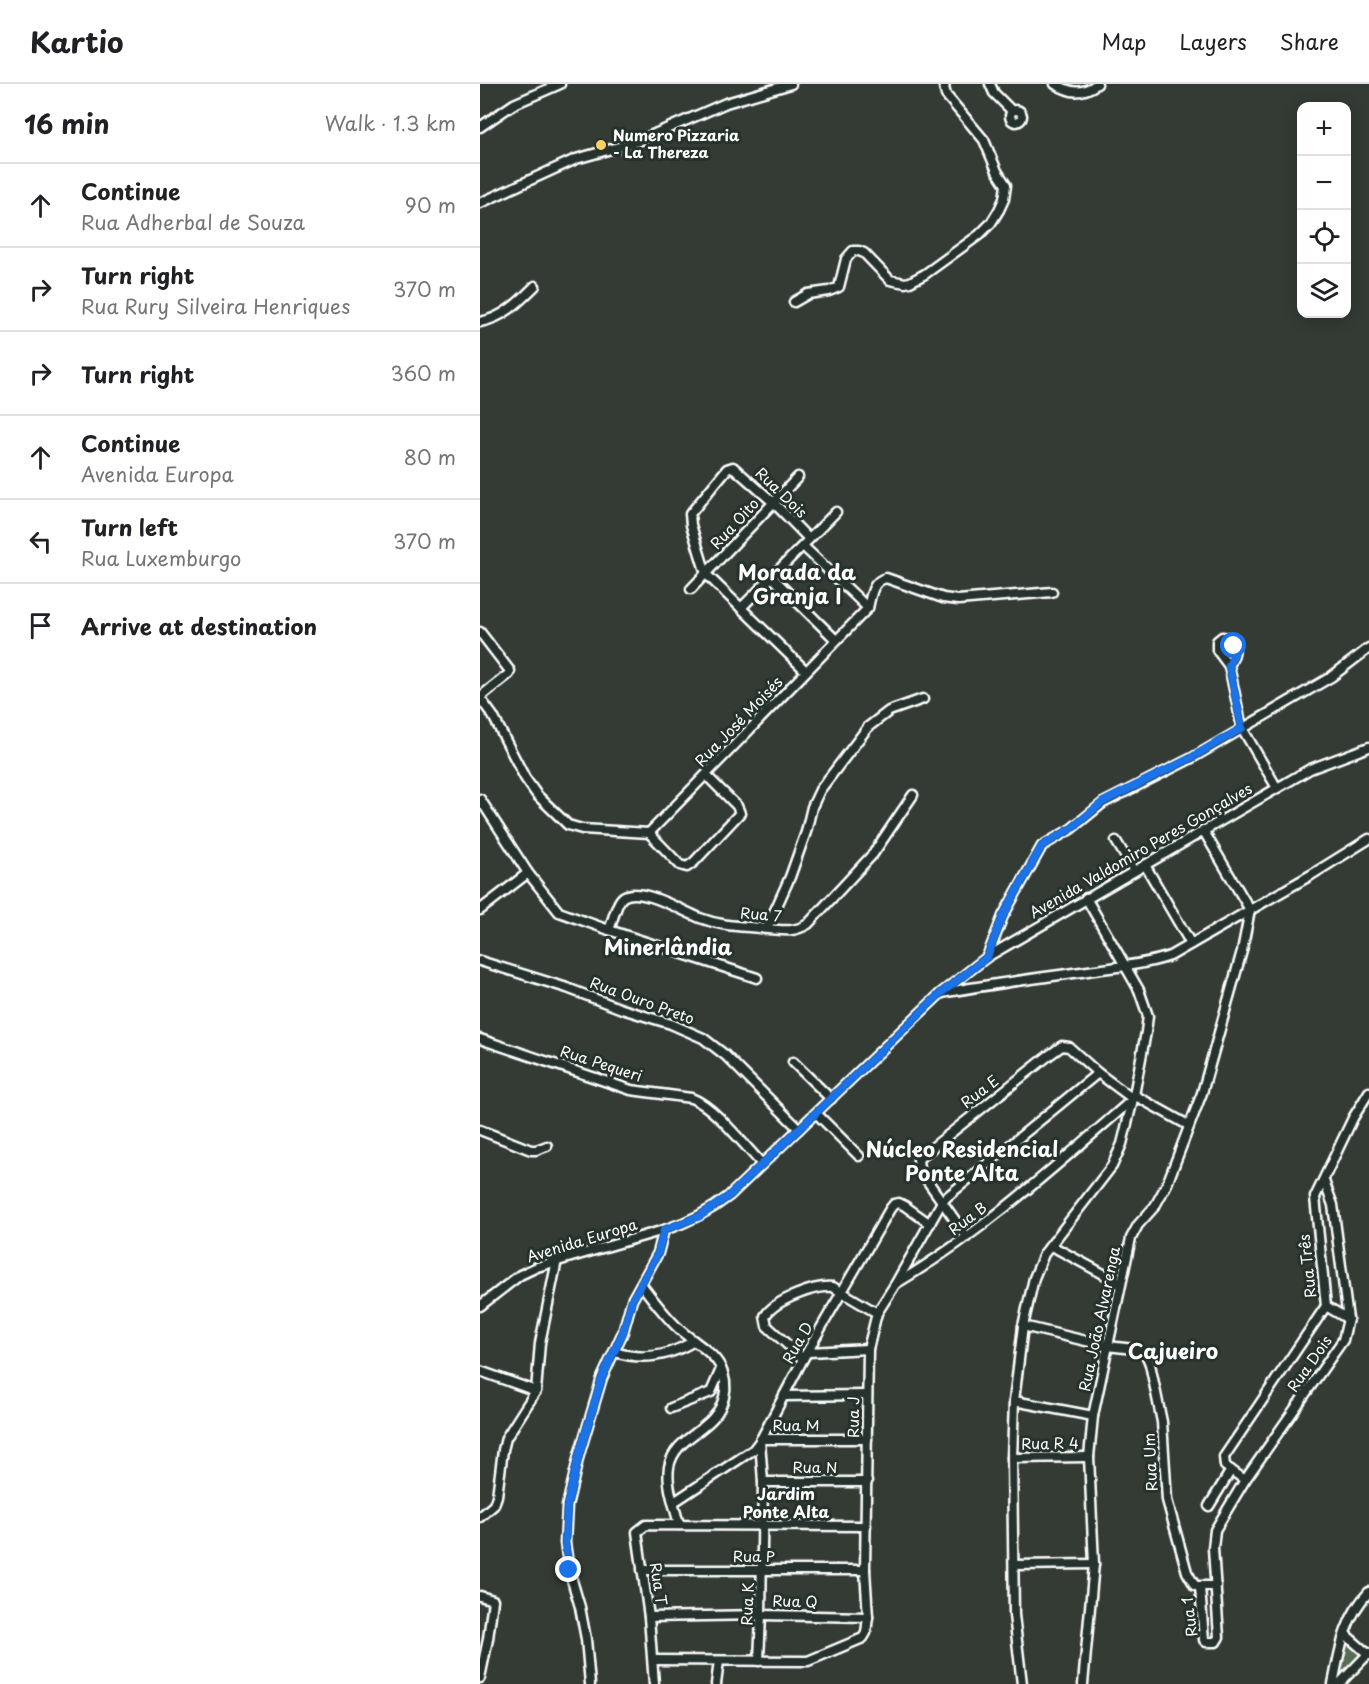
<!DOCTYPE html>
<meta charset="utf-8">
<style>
:root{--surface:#fff;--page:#f6f6f6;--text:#202124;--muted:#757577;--line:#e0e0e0}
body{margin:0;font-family:"Playpen Sans",sans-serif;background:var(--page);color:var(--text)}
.controls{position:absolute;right:18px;top:18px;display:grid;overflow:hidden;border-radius:12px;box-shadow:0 3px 15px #0003}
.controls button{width:54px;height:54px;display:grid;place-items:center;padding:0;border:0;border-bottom:2px solid var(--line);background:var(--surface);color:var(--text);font:30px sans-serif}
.stop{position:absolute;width:18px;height:18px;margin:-14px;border:4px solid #1a73e8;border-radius:50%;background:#fff}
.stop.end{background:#1a73e8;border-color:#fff;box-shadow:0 2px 6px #0008}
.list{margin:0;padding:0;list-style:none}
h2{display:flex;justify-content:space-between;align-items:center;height:78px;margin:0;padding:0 24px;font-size:26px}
h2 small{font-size:20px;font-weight:400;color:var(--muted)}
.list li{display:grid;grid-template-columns:39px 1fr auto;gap:18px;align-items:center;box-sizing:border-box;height:84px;padding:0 24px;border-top:2px solid var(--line)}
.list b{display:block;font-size:22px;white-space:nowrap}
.list p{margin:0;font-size:20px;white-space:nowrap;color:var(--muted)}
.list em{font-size:20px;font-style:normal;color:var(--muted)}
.icon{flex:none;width:33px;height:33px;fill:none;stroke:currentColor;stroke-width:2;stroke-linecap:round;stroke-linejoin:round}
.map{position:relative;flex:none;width:889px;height:1600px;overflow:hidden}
header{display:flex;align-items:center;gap:36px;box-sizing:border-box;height:84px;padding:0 30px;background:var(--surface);border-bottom:2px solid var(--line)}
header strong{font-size:28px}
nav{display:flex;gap:33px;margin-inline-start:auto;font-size:21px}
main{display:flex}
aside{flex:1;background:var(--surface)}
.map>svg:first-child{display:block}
</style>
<header>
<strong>Kartio</strong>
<nav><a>Map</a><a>Layers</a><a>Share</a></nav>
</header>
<main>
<aside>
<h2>16 min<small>Walk · 1.3 km</small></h2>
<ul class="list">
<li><svg class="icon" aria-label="ahead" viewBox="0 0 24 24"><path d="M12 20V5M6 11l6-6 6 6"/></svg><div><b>Continue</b><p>Rua Adherbal de Souza</p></div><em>90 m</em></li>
<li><svg class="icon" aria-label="right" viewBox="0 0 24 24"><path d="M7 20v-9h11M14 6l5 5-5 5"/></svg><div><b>Turn right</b><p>Rua Rury Silveira Henriques</p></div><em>370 m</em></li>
<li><svg class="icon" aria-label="right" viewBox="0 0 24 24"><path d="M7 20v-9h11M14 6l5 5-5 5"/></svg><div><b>Turn right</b></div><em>360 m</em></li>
<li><svg class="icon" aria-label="ahead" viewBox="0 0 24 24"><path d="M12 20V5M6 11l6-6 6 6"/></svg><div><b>Continue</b><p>Avenida Europa</p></div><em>80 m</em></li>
<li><svg class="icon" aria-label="left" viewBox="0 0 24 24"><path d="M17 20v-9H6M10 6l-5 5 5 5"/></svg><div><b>Turn left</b><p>Rua Luxemburgo</p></div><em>370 m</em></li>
<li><svg class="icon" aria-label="arrive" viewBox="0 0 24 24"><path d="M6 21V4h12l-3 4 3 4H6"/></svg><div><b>Arrive at destination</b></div></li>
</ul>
</aside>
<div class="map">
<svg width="889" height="1600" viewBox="0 0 889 1600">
<rect width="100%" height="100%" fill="#333b34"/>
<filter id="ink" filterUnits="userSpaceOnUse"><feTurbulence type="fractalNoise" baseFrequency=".0167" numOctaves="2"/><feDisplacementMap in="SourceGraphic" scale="12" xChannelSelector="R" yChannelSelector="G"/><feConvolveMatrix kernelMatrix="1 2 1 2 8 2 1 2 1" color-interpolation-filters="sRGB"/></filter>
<g filter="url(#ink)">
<polygon fill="#566d52" stroke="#aab6a8" stroke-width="1.5" points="867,1554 884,1570 857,1597"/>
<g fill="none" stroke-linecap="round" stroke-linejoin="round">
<defs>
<g id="minor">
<polyline points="510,0 514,9 532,27"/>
<path d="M575 0C591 9 601 11 617 0"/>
<circle cx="536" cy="32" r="6"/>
<polyline points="0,43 34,20 80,0"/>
<polyline points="0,119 96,75 156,58 246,19 311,0"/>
<polyline points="314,218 328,210 349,207 359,203 366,175 373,167 379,167 384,169 410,196 425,199 430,198 445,190 499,151 511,139 519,126 524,115 526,101 517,87 504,56 466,11 464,3 465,0"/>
<path d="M0 238C23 234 39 218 55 202"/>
<polyline points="323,462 388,524"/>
<polyline points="292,493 356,556"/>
<polyline points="211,505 318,393"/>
<polyline points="261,524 356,428"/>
<polyline points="0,548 30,587 29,590 0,613"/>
<path d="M749 582C754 572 758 564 750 554L742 553 737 557V566L749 582 762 644 797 704"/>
<polyline points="326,587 226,490 211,441 210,430 247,385 253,383 294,419 329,455"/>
<path d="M0 614 13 632 45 694 57 711 88 741 102 745 169 749 388 524C391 512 392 497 406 494L463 514 478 516 572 508"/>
<polyline points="0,715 48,789 79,828 129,846 277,894"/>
<polyline points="169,749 200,781 207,783 214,778 260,729 257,722 226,691"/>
<polyline points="636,757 654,787"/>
<polyline points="665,781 711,860"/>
<polyline points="0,826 48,789"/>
<polyline points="287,844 310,793 326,748 332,723 340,706 388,643 409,627 443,615"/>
<path d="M129 846C132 839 137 817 143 813 160 801 204 828 220 834 243 843 265 842 288 845 304 846 313 849 328 840L393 770 433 711"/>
<polyline points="507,873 523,832 562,762 591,745 623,719 712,674 851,593 889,564"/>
<polyline points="0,877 87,904 142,925 191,940 223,954 245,971 319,1045"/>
<path d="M462 909C510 900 559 894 608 887 635 883 664 881 690 872L831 791 889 755"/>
<path d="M0 955 151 1006 211 1014C234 1022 264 1061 282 1080"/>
<polyline points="313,978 351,1015"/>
<polyline points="654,1011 708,1041"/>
<polyline points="336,1029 379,1072"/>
<polyline points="0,1046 51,1066 56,1066 67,1062"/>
<polyline points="570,1161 640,1199"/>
<path d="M417 1199C503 1148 578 1080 653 1015L618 989 589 963 582 962 568 972 438 1075 439 1085 487 1153"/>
<path d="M161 1200C173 1216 185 1232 199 1245 212 1257 232 1267 240 1282 245 1292 247 1302 244 1313 236 1348 195 1350 189 1383 186 1401 195 1423 199 1441"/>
<path d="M0 1222 40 1191 57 1183 184 1146C209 1138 229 1128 249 1112L461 909 507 873 830 685 889 663"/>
<polyline points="846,1222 868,1235"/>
<polyline points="543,1242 627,1262 654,1265 666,1270 670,1280 682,1338 687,1416 707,1488 715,1502 736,1502"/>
<path d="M135 1268C163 1277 188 1273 214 1257"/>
<polyline points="329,1268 388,1265"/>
<path d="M323 1275 287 1242 285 1232C295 1216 335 1201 353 1203L397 1229"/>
<polyline points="0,1287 56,1307"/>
<polyline points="304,1312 387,1311"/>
<polyline points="534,1317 613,1332"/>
<polyline points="191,1324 231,1308 241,1285"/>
<polyline points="281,1355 387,1355"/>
<polyline points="532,1374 609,1373"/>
<polyline points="765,1396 745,1382 744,1373 846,1222 835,1113 873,1034 889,1008"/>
<polyline points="283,1398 387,1398"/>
<polyline points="194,1418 273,1366 280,1357 323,1275 410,1125 414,1120 419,1119 425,1122 450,1140"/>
<polyline points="729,1422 751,1386"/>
<polyline points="0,1433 14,1421 17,1412 23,1366 26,1354 56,1307 60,1259 77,1176"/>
<polyline points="534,1481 614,1480"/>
<polyline points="162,1486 385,1486"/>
<polyline points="720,1503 724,1556 726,1558 736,1558 739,1553 733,1464 735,1446 765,1396 863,1256 868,1235 853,1121 844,1097"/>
<polyline points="0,1512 13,1516 8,1555 0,1594"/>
<polyline points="169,1533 281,1531 388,1533"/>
<polyline points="865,1550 889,1571"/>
<polyline points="173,1576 328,1577 383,1554 386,1549 388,1533 385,1486 388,1265 397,1229 416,1199 463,1116 618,989"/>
<polyline points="279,1577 281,1531 283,1398 280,1357"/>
<polyline points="110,1600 106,1555 100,1523 89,1486 85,1459 87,1422 99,1371 122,1294 143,1248 152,1216 178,1169 184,1146"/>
<polyline points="174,1600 169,1533 157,1448 166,1441 386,1442"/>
<polyline points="236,1600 239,1577"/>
<polyline points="542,1600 534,1531 532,1374 534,1317 543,1242 554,1194 564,1170 632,1082 642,1060 654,1011 666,948 668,932 659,906 606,814"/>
<polyline points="603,1600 614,1480 609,1373 613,1332 651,1154 658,1141 675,1122 687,1100 722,1009 762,867 770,826 723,746"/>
<path d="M853 1600C860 1566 864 1534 889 1508"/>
<polyline points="859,1600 889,1569"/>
</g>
</defs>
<use href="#minor" stroke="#fff" stroke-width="13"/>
<use href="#minor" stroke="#26332d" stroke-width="8"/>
</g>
</g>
<g fill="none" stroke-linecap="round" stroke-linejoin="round" filter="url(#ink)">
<polyline stroke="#1a73e8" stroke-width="8" points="89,1486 85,1459 87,1422 99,1371 122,1294 143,1248 152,1216 178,1169 184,1146 220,1132 249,1112 461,909 507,873 523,832 562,762 591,745 623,718 711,674 762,644 749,582 754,570 754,562"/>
</g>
<circle fill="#ffd166" stroke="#26332d" stroke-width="2" cx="121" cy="61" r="6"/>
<g text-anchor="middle" stroke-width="6" stroke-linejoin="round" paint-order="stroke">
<g font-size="15" font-weight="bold" fill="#fff" stroke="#26332d" text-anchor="start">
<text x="133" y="57">Numero Pizzaria<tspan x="133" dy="17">- La Thereza</tspan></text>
</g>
<g font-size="15" fill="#fff" stroke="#26332d">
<text transform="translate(301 409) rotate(44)" y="5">Rua Dois</text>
<text transform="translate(255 440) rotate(-47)" y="5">Rua Oito</text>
<text transform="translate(259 638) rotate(-46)" y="5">Rua José Moisés</text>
<text transform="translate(661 767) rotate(-30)" y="5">Avenida Valdomiro Peres Gonçalves</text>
<text transform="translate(281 831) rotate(5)" y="5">Rua 7</text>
<text transform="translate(162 917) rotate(20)" y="5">Rua Ouro Preto</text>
<text transform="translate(121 980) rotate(18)" y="5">Rua Pequeri</text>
<text transform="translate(500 1008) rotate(-38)" y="5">Rua E</text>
<text transform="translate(488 1135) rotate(-37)" y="5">Rua B</text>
<text transform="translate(102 1157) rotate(-17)" y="5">Avenida Europa</text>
<text transform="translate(828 1182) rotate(-96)" y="5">Rua Três</text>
<text transform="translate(620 1235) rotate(-78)" y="5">Rua João Alvarenga</text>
<text transform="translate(318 1259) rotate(-61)" y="5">Rua D</text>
<text transform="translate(830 1280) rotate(-55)" y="5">Rua Dois</text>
<text transform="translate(374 1333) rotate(-90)" y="5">Rua J</text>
<text x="316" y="1347">Rua M</text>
<text transform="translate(570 1360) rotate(-1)" y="5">Rua R 4</text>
<text transform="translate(671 1378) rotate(-93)" y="5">Rua Um</text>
<text x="335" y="1389">Rua N</text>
<text x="274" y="1478">Rua P</text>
<text transform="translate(178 1500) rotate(81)" y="5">Rua T</text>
<text transform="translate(315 1518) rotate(1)" y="5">Rua Q</text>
<text transform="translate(268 1520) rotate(-88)" y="5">Rua K</text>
<text transform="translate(710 1533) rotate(-97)" y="5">Rua 1</text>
</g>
<g font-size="16" font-weight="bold" fill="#fff" stroke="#26332d">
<text x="306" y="1416">Jardim<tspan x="306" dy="18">Ponte Alta</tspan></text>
</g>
<g font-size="21" font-weight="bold" fill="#fff" stroke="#26332d">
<text x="317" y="496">Morada da<tspan x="317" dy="24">Granja I</tspan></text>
<text x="188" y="871">Minerlândia</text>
<text x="482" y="1073">Núcleo Residencial<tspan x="482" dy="24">Ponte Alta</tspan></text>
<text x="693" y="1275">Cajueiro</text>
</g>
</g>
</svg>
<div class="controls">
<button>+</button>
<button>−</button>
<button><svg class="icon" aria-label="locate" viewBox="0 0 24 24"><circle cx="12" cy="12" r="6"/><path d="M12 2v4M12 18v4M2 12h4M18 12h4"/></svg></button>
<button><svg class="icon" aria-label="layers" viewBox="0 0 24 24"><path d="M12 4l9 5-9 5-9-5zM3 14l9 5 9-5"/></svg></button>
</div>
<div class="stop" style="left:754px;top:562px"></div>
<div class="stop end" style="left:89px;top:1486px"></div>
</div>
</main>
